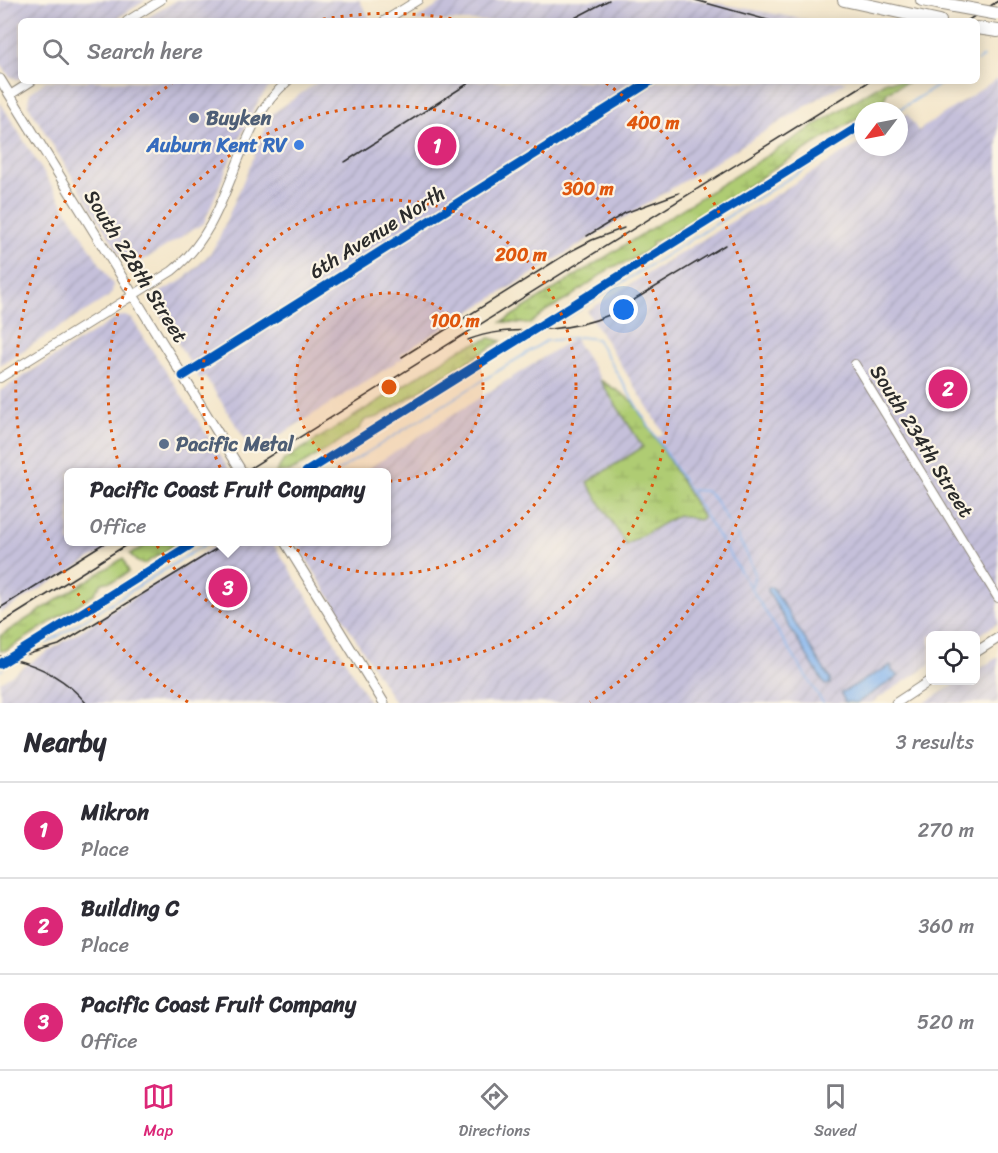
<!DOCTYPE html>
<style>
:root{--surface:#fff;--page:#f7f7f7;--text:#2b2b33;--muted:#7c7c81;--line:#e1e1e2;--accent:#db2777}
body{margin:0;font-family:Sriracha,sans-serif;background:var(--page);color:var(--text)}
.controls{position:absolute;right:18px;bottom:18px;display:grid;overflow:hidden;border-radius:9px;box-shadow:0 3px 15px #0003}
.controls button{width:54px;height:54px;display:grid;place-items:center;padding:0;border:0;border-bottom:2px solid var(--line);background:var(--surface);color:var(--text);font:30px sans-serif}
.compass{position:absolute;left:854px;top:102px;width:54px;height:54px;border-radius:50%;background:var(--surface);box-shadow:0 3px 15px #0003;rotate:238deg}
.you{position:absolute;left:624px;top:310px;width:21px;height:21px;margin:-15px;border:4px solid #fff;border-radius:50%;background:#1a73e8;box-shadow:0 0 0 9px #1a73e833}
.badge{display:grid;place-items:center;width:39px;height:39px;border-radius:50%;background:var(--accent);color:#fff;font-size:20px;font-weight:700}
.pin{position:absolute;translate:-50% -50%;border:3px solid #fff;box-shadow:0 2px 6px #0006}
.popup{position:absolute;left:64px;top:468px;width:327px;height:78px;box-sizing:border-box;display:grid;place-content:center;border-radius:9px;background:var(--surface);filter:drop-shadow(0 2px 4px #0005);font-size:20px;white-space:nowrap;color:var(--muted)}
.popup b{font-size:22px;color:var(--text)}
.popup::after{content:'';position:absolute;left:50%;top:100%;margin-left:-12px;border:12px solid transparent;border-top-color:var(--surface)}
.list{margin:0;padding:0;list-style:none}
h2{display:flex;justify-content:space-between;align-items:center;height:78px;margin:0;padding:0 24px;font-size:26px}
h2 small{font-size:20px;font-weight:400;color:var(--muted)}
.list li{display:grid;grid-template-columns:39px 1fr auto;gap:18px;align-items:center;box-sizing:border-box;height:96px;padding:0 24px;border-top:2px solid var(--line)}
.list b{display:block;font-size:22px;white-space:nowrap}
.list p{margin:0;font-size:20px;white-space:nowrap;color:var(--muted)}
.list em{font-size:20px;font-style:normal;color:var(--muted)}
.icon{flex:none;width:33px;height:33px;fill:none;stroke:currentColor;stroke-width:2;stroke-linecap:round;stroke-linejoin:round}
.map{position:relative;flex:none;width:998px;height:703px;overflow:hidden}
.search{position:absolute;background:var(--surface);box-shadow:0 3px 15px #0003;left:18px;right:18px;top:18px;height:66px;display:flex;align-items:center;gap:15px;box-sizing:border-box;padding:0 21px;border-radius:9px;color:var(--muted);font-size:22px}
.sheet{height:366px;background:var(--surface)}
nav{display:flex;justify-content:space-around;align-items:center;box-sizing:border-box;height:84px;border-top:2px solid var(--line);background:var(--surface);font-size:16px;color:var(--muted)}
nav a{display:grid;justify-items:center;gap:3px}
nav .on{color:var(--accent)}
.map>svg:first-child{display:block}
</style>
<div class="map">
<svg width="998" height="703" viewBox="0 0 998 703">
<defs>
<pattern id="industrial-furrows" width="10" height="10" patternUnits="userSpaceOnUse" patternTransform="scale(1.5)"><rect width="10" height="10" fill="#c5c0da"/><path d="M-1 1l2-2M0 10L10 0M9 11l2-2" fill="none" stroke="#a9a5bb"/></pattern>
<pattern id="wetland-marsh" width="20" height="14" patternUnits="userSpaceOnUse" patternTransform="scale(1.5)"><rect width="20" height="14" fill="#afcc73"/><path d="M1 5h8M5 5V1M11 12h8M15 12V8" fill="none" stroke="#97af64"/></pattern>
</defs>
<rect width="100%" height="100%" fill="#fcf5e5"/>
<filter id="ink" filterUnits="userSpaceOnUse"><feTurbulence type="fractalNoise" baseFrequency=".0167" numOctaves="2"/><feDisplacementMap in="SourceGraphic" scale="12" xChannelSelector="R" yChannelSelector="G"/><feConvolveMatrix kernelMatrix="1 2 1 2 8 2 1 2 1" color-interpolation-filters="sRGB"/></filter>
<filter id="wash" filterUnits="userSpaceOnUse"><feTurbulence type="fractalNoise" baseFrequency=".008" numOctaves="4" result="noise"/><feDisplacementMap in="SourceGraphic" scale="24" xChannelSelector="R" yChannelSelector="G"/><feGaussianBlur stdDeviation="1.35" result="paint"/><feColorMatrix in="noise" values="0 0 0 0 0 0 0 0 0 0 0 0 0 0 0 0 0 1.4 0 .05"/><feComposite in="paint" operator="in"/></filter>
<g filter="url(#wash)">
<rect width="100%" height="100%" fill="#f4e7cc"/>
<g fill="url(#industrial-furrows)">
<polygon points="0,0 146,0 113,21 21,21 21,78 17,79 9,76 0,62"/>
<polygon points="177,0 359,0 370,18 365,21 142,21"/>
<polygon points="447,0 699,0 813,21 414,21"/>
<polygon points="998,78 998,623 976,637 976,636 930,636 930,665 871,703 395,703 296,542 387,542 387,472 363,472 574,338 644,447 664,433 587,311 863,141 863,147 899,147 899,119 907,114 918,131"/>
<polygon points="46,81 274,81 259,100 236,145 204,223 129,269 28,105 30,93"/>
<polygon points="319,81 847,81 401,354 403,358 253,452 205,376 200,379 152,301 155,295 181,281 198,266 212,251 219,238 272,114"/>
<polygon points="0,102 113,285 112,292 108,297 0,365"/>
<polygon points="125,316 132,319 231,472 69,472 69,542 118,542 0,613 0,391 118,317"/>
<polygon points="221,542 272,542 322,620 370,703 0,703 0,682"/>
<polygon points="998,657 998,703 924,703 960,681 976,680 976,671"/>
</g>
<g fill="url(#wetland-marsh)" stroke="#6d7c4f" stroke-width="1.5">
<path d="M886 81H912L905 83 887 92C884 103 875 111 863 111V115L778 166 700 219C683 224 670 237 652 242V247L628 262 612 267 566 300 547 310 530 324 502 322Z"/>
<polygon points="490,338 501,341 378,417 365,420 358,430 290,472 276,472 284,460 463,348"/>
<polygon points="600,380 623,394 634,403 662,448 703,518 699,520 678,515 626,545 587,482 643,447"/>
<polygon points="152,542 180,542 144,564 136,561 130,554"/>
<polygon points="123,558 129,572 116,580 102,583 93,595 7,650 0,651 0,636"/>
</g>
<g fill="#83b4ef" stroke="#57708d" stroke-width="1.5">
<polygon points="770,587 773,588 830,679 830,684 825,685 768,592 768,588"/>
<polygon points="891,665 892,671 899,676 857,703 845,702 841,693"/>
</g>
<g fill="none" stroke-linecap="round" stroke-linejoin="round">
<g stroke="#83b4ef" stroke-width="1.5">
<polyline points="977,61 983,57"/>
<polyline points="897,111 945,81"/>
<polyline points="564,319 863,132"/>
<polyline points="336,472 546,341 580,337 597,339 640,412 823,703"/>
<polyline points="692,490 706,491 715,500 745,550 755,574 752,586"/>
<polyline points="47,643 209,542"/>
<polyline points="0,671 3,669"/>
</g>
</g>
</g>
<g filter="url(#ink)">
<g fill="none" stroke-linecap="round" stroke-linejoin="round">
<defs>
<g id="minor">
<polyline points="127,21 161,0"/>
<polyline points="384,21 418,0"/>
<polyline points="10,95 32,81"/>
<polyline points="855,364 998,598"/>
<polyline points="183,376 651,81"/>
<path d="M0 378 172 271C236 221 230 130 288 81"/>
</g>
<g id="major">
<polyline points="0,79 242,472"/>
<polyline points="285,542 384,703"/>
<polyline points="976,652 998,638"/>
<polyline points="896,703 931,680"/>
</g>
<g id="highway">
<polyline points="844,0 940,21"/>
<polyline points="922,0 937,3"/>
<polyline points="977,28 998,31"/>
</g>
</defs>
<use href="#minor" stroke="#90897c" stroke-width="10"/>
<use href="#major" stroke="#90897c" stroke-width="11"/>
<use href="#highway" stroke="#90897c" stroke-width="14"/>
<use href="#minor" stroke="#fff" stroke-width="8"/>
<use href="#major" stroke="#fff" stroke-width="9"/>
<use href="#highway" stroke="#fff" stroke-width="12"/>
<g stroke="#2b2b2b" stroke-width="1.5">
<polyline points="695,0 771,21"/>
<polyline points="569,21 609,0"/>
<polyline points="967,21 998,1"/>
<polyline points="345,162 472,81"/>
<polyline points="587,236 625,213 679,193"/>
<path d="M468 340C495 329 522 331 550 329 571 327 591 323 609 315L725 245"/>
<polyline points="402,357 571,251 592,240 624,228"/>
<polyline points="244,472 870,81"/>
<polyline points="0,608 106,542"/>
<polyline points="0,624 131,542"/>
<polyline points="0,656 25,655 59,645 216,549"/>
<path d="M12 659C41 666 67 680 86 703"/>
</g>
<defs>
<polyline id="highway-bridge" points="937,3 998,14"/>
</defs>
<use href="#highway-bridge" stroke="#90897c" stroke-width="14" stroke-linecap="butt"/>
<use href="#highway-bridge" stroke="#fff" stroke-width="12"/>
<defs>
<g id="cycleway">
<polyline points="183,376 651,81"/>
<polyline points="306,472 863,124"/>
<polyline points="0,664 195,542"/>
</g>
</defs>
<use href="#cycleway" stroke="#fcf5e5" stroke-width="13"/>
<use href="#cycleway" stroke="#0057b8" stroke-width="9"/>
</g>
</g>
<circle cx="389" cy="387" r="94" fill="#df570e" fill-opacity=".12"/>
<g fill="none" stroke="#df570e" stroke-width="3" stroke-dasharray="3 6">
<circle cx="389" cy="387" r="94"/>
<circle cx="389" cy="387" r="187"/>
<circle cx="389" cy="387" r="281"/>
<path d="M188 702A374 374 0 0 1 172 83M314 21A374 374 0 0 1 464 21M606 83A374 374 0 0 1 590 702"/>
</g>
<g fill="#5c6f8a" stroke="#fcf5e5" stroke-width="2">
<circle cx="194" cy="118" r="6"/>
<circle cx="164" cy="444" r="6"/>
</g>
<circle fill="#3f7fe0" stroke="#fcf5e5" stroke-width="2" cx="299" cy="145" r="6"/>
<g text-anchor="middle" stroke-width="4.5" stroke-linejoin="round" paint-order="stroke">
<g font-size="20" font-weight="bold" fill="#4e5e75" stroke="#fcf5e5" text-anchor="start">
<text x="206" y="125">Buyken</text>
<text x="176" y="451">Pacific Metal</text>
</g>
<g font-size="20" font-weight="bold" fill="#366cbe" stroke="#fcf5e5" text-anchor="end">
<text x="287" y="152">Auburn Kent RV</text>
</g>
<g font-size="20" fill="#2b2b2b" stroke="#fcf5e5">
<text transform="translate(377 232) rotate(-32)" y="7">6th Avenue North</text>
<text transform="translate(136 266) rotate(58)" y="7">South 228th Street</text>
<text transform="translate(922 441) rotate(58)" y="7">South 234th Street</text>
</g>
</g>
<circle cx="389" cy="387" r="9" fill="#df570e" stroke="#fcf5e5" stroke-width="3"/>
<g font-size="18" text-anchor="middle" font-weight="bold" fill="#df570e" stroke="#fcf5e5" stroke-width="4.5" stroke-linejoin="round" paint-order="stroke">
<text x="653" y="129">400 m</text>
<text x="588" y="195">300 m</text>
<text x="521" y="261">200 m</text>
<text x="455" y="327">100 m</text>
</g>
</svg>
<div class="controls">
<button><svg class="icon" aria-label="locate" viewBox="0 0 24 24"><circle cx="12" cy="12" r="6"/><path d="M12 2v4M12 18v4M2 12h4M18 12h4"/></svg></button>
</div>
<svg class="compass" viewBox="-18 -18 36 36"><path d="M0-13l5 13h-10z" fill="#e53935"/><path d="M0 13l5-13h-10z" fill="#7c7c81"/></svg>
<div class="you"></div>
<div class="pin badge" style="left:437px;top:146px">1</div>
<div class="pin badge" style="left:948px;top:389px">2</div>
<div class="pin badge" style="left:228px;top:588px">3</div>
<div class="popup"><b>Pacific Coast Fruit Company</b>Office</div>
<div class="search"><svg class="icon" aria-label="search" viewBox="0 0 24 24"><circle cx="10" cy="10" r="6"/><path d="M15 15l6 6"/></svg>Search here</div>
</div>
<section class="sheet">
<h2>Nearby<small>3 results</small></h2>
<ul class="list">
<li><span class="badge">1</span><div><b>Mikron</b><p>Place</p></div><em>270 m</em></li>
<li><span class="badge">2</span><div><b>Building C</b><p>Place</p></div><em>360 m</em></li>
<li><span class="badge">3</span><div><b>Pacific Coast Fruit Company</b><p>Office</p></div><em>520 m</em></li>
</ul>
</section>
<nav>
<a class="on"><svg class="icon" aria-label="map" viewBox="0 0 24 24"><path d="M3 6l6-2 6 2 6-2v14l-6 2-6-2-6 2zM9 4v14M15 6v14"/></svg>Map</a>
<a><svg class="icon" aria-label="directions" viewBox="0 0 24 24"><path d="M12 3l9 9-9 9-9-9zM9 14v-3h6M13 9l2 2-2 2"/></svg>Directions</a>
<a><svg class="icon" aria-label="saved" viewBox="0 0 24 24"><path d="M7 4h10v16l-5-4-5 4z"/></svg>Saved</a>
</nav>
